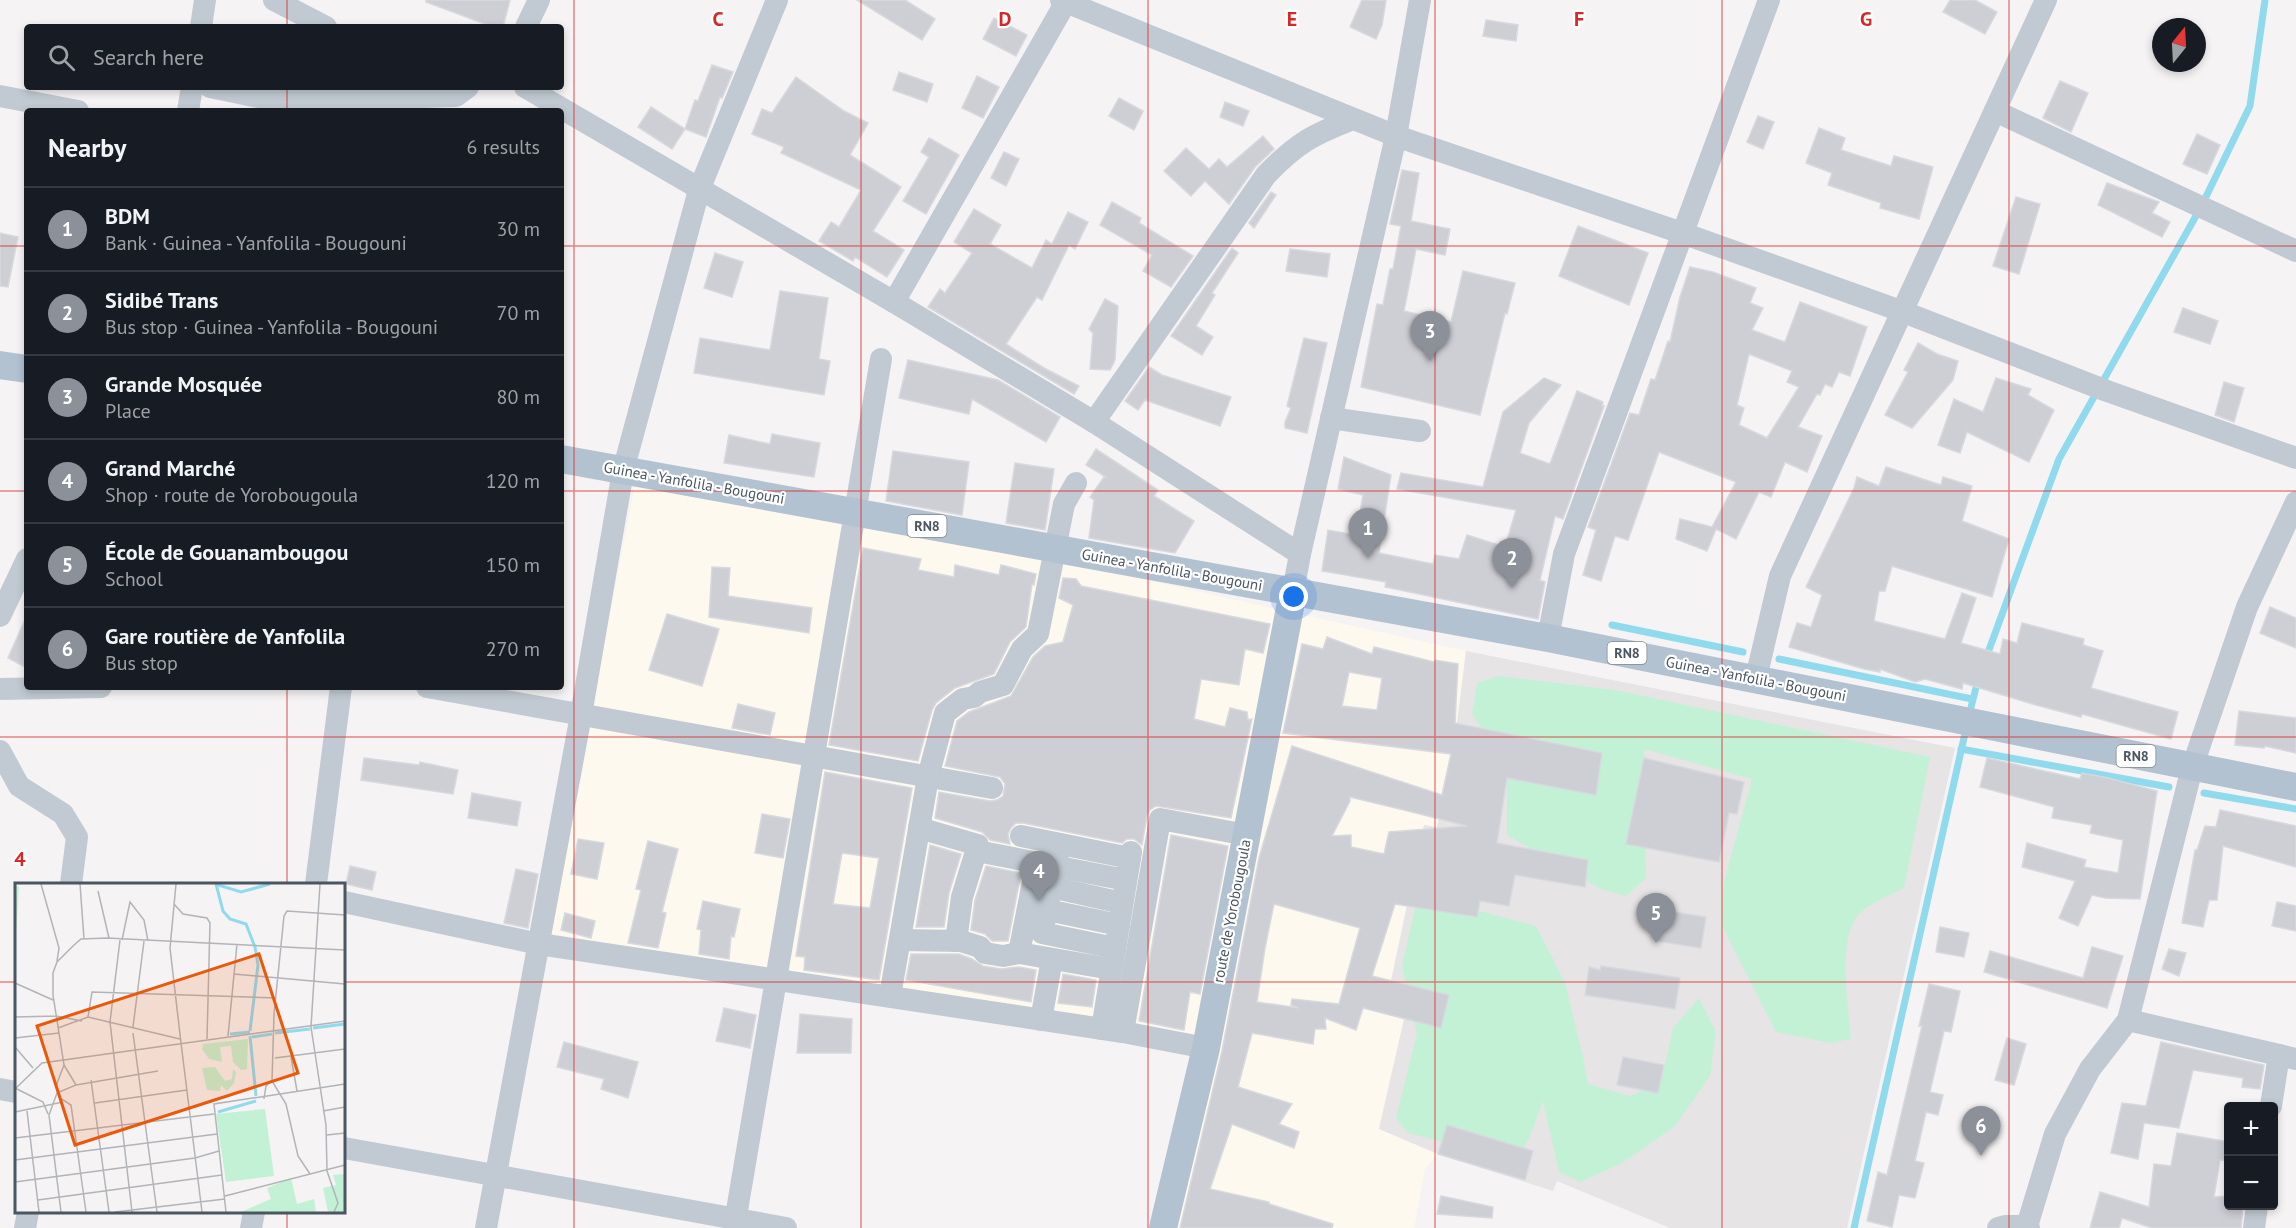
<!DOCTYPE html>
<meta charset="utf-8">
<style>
:root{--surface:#171b24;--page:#20242c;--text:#f1f3f6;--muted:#9ea1a6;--line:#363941;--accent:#8c9099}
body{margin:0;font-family:"PT Sans",sans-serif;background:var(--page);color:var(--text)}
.controls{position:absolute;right:18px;bottom:18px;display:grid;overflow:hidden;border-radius:6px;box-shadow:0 3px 9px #0003}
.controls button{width:54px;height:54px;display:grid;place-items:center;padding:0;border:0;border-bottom:2px solid var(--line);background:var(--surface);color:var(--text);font:30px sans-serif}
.compass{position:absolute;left:2152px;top:18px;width:54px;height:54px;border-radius:50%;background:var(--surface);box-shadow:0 3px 9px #0003;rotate:18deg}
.you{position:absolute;left:1294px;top:597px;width:21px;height:21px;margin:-15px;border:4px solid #fff;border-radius:50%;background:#1a73e8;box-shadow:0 0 0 9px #1a73e833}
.badge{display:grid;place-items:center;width:39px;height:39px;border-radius:50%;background:var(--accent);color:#fff;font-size:20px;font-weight:700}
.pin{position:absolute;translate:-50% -50px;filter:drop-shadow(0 2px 3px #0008)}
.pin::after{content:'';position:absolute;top:32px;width:21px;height:18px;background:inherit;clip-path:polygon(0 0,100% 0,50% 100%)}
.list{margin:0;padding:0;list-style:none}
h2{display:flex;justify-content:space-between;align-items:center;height:78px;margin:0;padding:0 24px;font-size:26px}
h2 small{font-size:20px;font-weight:400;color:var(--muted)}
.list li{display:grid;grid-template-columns:39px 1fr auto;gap:18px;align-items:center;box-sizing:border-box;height:84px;padding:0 24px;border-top:2px solid var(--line)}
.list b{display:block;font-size:22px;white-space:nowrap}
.list p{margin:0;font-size:20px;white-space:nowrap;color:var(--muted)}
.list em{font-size:20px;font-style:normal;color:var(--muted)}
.icon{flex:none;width:33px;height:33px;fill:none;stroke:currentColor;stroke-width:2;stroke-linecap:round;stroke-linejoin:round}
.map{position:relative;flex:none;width:2296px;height:1228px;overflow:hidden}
.search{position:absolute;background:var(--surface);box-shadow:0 3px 9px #0003;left:24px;top:24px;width:540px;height:66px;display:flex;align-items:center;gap:15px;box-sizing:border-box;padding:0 21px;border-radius:6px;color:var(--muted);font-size:22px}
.panel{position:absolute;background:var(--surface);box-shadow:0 3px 9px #0003;left:24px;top:108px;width:540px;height:582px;border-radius:6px}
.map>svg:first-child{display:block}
</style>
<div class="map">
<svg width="2296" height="1228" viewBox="0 0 2296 1228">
<rect width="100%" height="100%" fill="#f5f3f3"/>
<polygon fill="#fdf9ef" points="636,479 1033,555 1466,651 1457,723 1437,828 1424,825 1384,1013 1404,1019 1379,1129 1438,1154 1425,1169 1414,1228 1169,1228 1215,1041 548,935"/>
<polygon fill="#e6e4e5" points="1466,651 1955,748 1847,1228 1670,1228 1557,1181 1553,1191 1438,1154 1379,1129 1404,1019 1384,1014 1424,825 1437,827 1457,723"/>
<g fill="#c3f1d5">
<path d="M1498 676 1615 690 1930 757 1904 888C1891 895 1874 901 1862 911 1835 934 1849 1007 1851 1039L1830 1043 1776 1032 1722 926 1723 886 1752 779 1644 749 1646 878 1626 896 1601 889 1507 835V764L1472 714 1477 683Z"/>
<polygon points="1418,895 1536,926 1565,983 1583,1057 1588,1084 1630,1096 1661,1083 1673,1028 1699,998 1716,1032 1710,1076 1674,1127 1622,1163 1580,1182 1559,1172 1543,1101 1529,1138 1517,1161 1408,1133 1396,1118 1417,1034 1402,966"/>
</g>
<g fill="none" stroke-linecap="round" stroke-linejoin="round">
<g stroke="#90daee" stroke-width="7">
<polyline points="1612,625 1743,652"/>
<polyline points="1986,658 2059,459 2201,207 2250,106 2265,0"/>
<polyline points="1779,659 1972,699"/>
<polyline points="1969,715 1978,680"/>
<polyline points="1961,749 2169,787"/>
<polyline points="2204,793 2296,809"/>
<polyline points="1854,1228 1966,729"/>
</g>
</g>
<g fill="#cdcfd5" stroke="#d7d9de" stroke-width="1.5" fill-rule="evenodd">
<polygon points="426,0 510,0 503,27 493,27 426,2"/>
<polygon points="857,0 905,0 935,19 922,40"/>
<polygon points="1362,0 1386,0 1382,25 1376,39 1350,27"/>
<polygon points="1950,0 1975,0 1997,12 1985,34 1943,12"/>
<polygon points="994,18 1027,35 1016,56 983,39"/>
<polygon points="1486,20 1518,25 1516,41 1483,36"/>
<polygon points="712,65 733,72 722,98 720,97 706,137 685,129 695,100 698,101"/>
<polygon points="899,72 933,84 927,102 893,90"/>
<polygon points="977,76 999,87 983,118 962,108"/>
<polygon points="796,77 844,111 868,123 850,155 901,187 873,231 904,250 887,277 855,257 853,261 819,241 831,222 839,227 861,190 781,153 784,147 752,134 762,109 772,113"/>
<polygon points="2060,81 2088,93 2071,132 2043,118"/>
<polygon points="1119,98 1143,111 1134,130 1109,116"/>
<polygon points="1225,102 1249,111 1243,126 1220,117"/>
<polygon points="651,107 685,129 672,149 638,127"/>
<polygon points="1758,116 1774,122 1763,149 1747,142"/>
<polygon points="1819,128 1845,138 1841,150 1891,166 1894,156 1933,167 1919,219 1880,208 1881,203 1828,185 1832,173 1806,163"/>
<polygon points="2197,134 2220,145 2207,174 2183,164"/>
<polygon points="1263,136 1274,149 1255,167 1229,204 1205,181 1191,196 1164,171 1186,148 1209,169 1219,159 1227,167"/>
<polygon points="929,138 959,155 926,214 903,201 929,157 921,152"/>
<polygon points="1004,152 1019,159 1006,186 991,178"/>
<polygon points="1402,170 1419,173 1411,221 1450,229 1445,255 1416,249 1404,311 1451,322 1463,271 1515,283 1507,314 1505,313 1480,415 1361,387 1377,304 1383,305 1390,269 1393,269 1401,226 1390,224"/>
<polygon points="2107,183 2159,202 2152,213 2170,222 2162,237 2098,205"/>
<polygon points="1271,192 1276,195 1254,228 1249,223"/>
<polygon points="2016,197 2040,204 2019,274 1993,266"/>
<polygon points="1112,202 1141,218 1139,223 1193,256 1171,287 1143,271 1152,255 1100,225"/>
<polygon points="974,209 1001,225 990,244 1032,268 1046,240 1052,244 1068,212 1088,222 1075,249 1069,245 1042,300 1037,297 1006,344 1044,368 1079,386 1074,394 928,307 940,289 945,293 972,253 954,242"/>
<polygon points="1578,226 1648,253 1629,305 1559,276"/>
<polygon points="0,233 18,237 8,287 0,286"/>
<polygon points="1232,248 1238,253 1212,293 1215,295 1196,326 1213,337 1202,355 1171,336"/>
<polygon points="1290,249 1330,254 1327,277 1286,271"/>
<polygon points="715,253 743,262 732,297 704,288"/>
<path d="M1690 267 1713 272 1756 288 1750 303 1763 308 1752 330 1785 342 1800 302 1867 327 1857 356 1850 376 1839 372 1832 387 1825 384 1820 395 1817 394 1798 427 1822 436 1807 472 1785 462 1771 497 1759 492 1736 539 1716 529 1707 551 1676 539 1680 519 1712 527 1736 482 1659 452 1628 540 1615 536 1601 581 1583 575 1596 530 1588 527 1630 413 1639 415 1651 379 1655 380 1668 341 1670 342 1680 297ZM1749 354 1792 371 1787 382 1799 387 1767 438 1739 425 1744 408 1737 405Z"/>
<polygon points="780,291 828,298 819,359 830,361 824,395 694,373 700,338 770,350"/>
<polygon points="1105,299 1118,306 1115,360 1110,370 1090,369 1093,333 1089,329"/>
<polygon points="2183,308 2218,321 2210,344 2174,332"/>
<polygon points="1304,338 1327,343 1307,433 1285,428 1285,422 1291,408 1287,406"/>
<polygon points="1918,343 1937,354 1958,361 1953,380 1912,428 1885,415 1908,372 1904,370"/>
<polygon points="908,360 998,380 1060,417 1046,442 972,399 969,414 899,398"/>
<polygon points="1149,367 1162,375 1231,397 1220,426 1145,400 1138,410 1125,401"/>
<polygon points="1544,378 1561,385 1529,423 1520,453 1550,464 1577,391 1603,402 1602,406 1604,406 1563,519 1555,516 1540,580 1545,582 1538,619 1385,587 1386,582 1322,571 1328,530 1356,535 1363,495 1338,489 1344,457 1391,475 1379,553 1433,564 1435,555 1459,559 1467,535 1505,547 1516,510 1397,489 1401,473 1483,487 1503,412"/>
<polygon points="1996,378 2031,389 2028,395 2054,410 2029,462 1967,432 1960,453 1938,445 1954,399 1983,412"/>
<polygon points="2224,382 2244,388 2234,422 2215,415"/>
<polygon points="772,434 820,443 814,477 724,463 729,435 770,444"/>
<polygon points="1096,449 1158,490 1154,496 1194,521 1175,553 1089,538 1094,500 1090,497 1104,477 1106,477 1086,465"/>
<polygon points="893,451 969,462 962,515 886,501"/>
<polygon points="1015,463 1054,469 1045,530 1006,523"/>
<polygon points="1886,467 1941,485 1943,477 1972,486 1962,521 2009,539 1992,597 1892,566 1885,591 1879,591 1874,621 1945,639 1962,593 1976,598 1961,643 2000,654 2003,639 2017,643 2022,623 2084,639 2083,645 2103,651 2091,688 2178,712 2171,739 2082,714 2081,717 2036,705 1963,683 1962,689 1925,679 1915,682 1880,669 1880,672 1864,669 1789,647 1797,623 1811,627 1822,595 1806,587 1854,488 1857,477 1879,486"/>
<polygon points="863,548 921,559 918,570 954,577 955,565 999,575 1001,565 1036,574 1034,585 1032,584 1026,627 1010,642 994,674 955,688 936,703 932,710 918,761 829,745"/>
<polygon points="712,567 730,568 728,596 812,608 809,633 709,617"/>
<polygon points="1063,578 1076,579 1081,586 1270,624 1263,653 1245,649 1239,685 1201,679 1194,719 1225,727 1230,708 1247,712 1248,720 1252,719 1231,818 1156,806 1150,810 1147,816 1142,845 1134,839 1127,839 1122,843 1023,823 1016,823 1011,828 1008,834 1010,844 990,840 982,832 935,818 939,792 990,801 997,800 1003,796 1005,784 1000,777 945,766 957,721 969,712 1011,696 1033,657 1045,646 1063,642 1073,605 1059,598"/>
<polygon points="2270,607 2296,618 2296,648 2260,633"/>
<polygon points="667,614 719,629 702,686 649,670"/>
<polygon points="27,615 27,668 8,658"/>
<path d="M1327 637 1372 654 1374 647 1434 662 1435 660 1458 664 1455 723 1602 753 1596 795 1507 778 1497 843 1588 860 1585 887 1515 875 1509 906 1480 901 1477 917 1395 904 1372 976 1449 995 1441 1028 1363 1008 1356 1030 1325 1018 1326 1029H1315L1313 1044 1252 1033 1238 1087 1292 1104 1279 1124 1299 1132 1294 1148 1232 1124 1210 1189 1269 1202V1204L1333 1224 1332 1228H1180L1222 1051 1259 858 1292 746 1442 795 1451 754 1283 733 1302 644 1323 649ZM1349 672 1382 678 1377 710 1342 706ZM1350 797 1404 810 1467 826 1389 832 1384 854 1351 847V835L1332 836 1350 801ZM1274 904 1360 928 1339 1004 1292 999 1291 1005 1299 1008 1257 1002 1265 948Z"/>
<polygon points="738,704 775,713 770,735 732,728"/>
<polygon points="2239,711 2296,718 2296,753 2265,746 2264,748 2235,745"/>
<polygon points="364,758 419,765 420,762 458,770 453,794 361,780"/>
<polygon points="1644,758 1744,782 1737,814 1729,813 1719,862 1626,844"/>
<polygon points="1987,758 2080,779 2082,773 2108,778 2157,791 2140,899 2105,898 2092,895 2078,926 2059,918 2075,881 2022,867 2027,843 2086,860 2084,867 2118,873 2123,840 2090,833 2092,825 2052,818 2054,807 1980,787"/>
<path d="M825 772 912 788 879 980 804 970 805 957 796 956ZM842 853 879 858 870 908 833 904Z"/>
<polygon points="472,793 521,802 517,826 468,818"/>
<polygon points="2220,810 2296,826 2296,867 2223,846 2217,900 2209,900 2203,927 2182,923 2195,850 2197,850 2205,826 2216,827"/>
<polygon points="762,814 790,819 783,858 755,853"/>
<polygon points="1171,835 1228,846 1200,994 1190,992 1184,1030 1139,1021"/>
<polygon points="578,839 604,843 597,879 571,874"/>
<polygon points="648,841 678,849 662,912 666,913 658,948 628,943 641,890 636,889"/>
<polygon points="930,845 961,854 949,893 944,927 916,927"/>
<polygon points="350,866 376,872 372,890 346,884"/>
<polygon points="986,866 1021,873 1008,941 992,941 985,934 971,930 975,900"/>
<polygon points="516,869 538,874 528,928 504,923"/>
<polygon points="703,901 740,909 734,937 731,936 729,959 699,954 701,930 697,929"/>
<polygon points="2277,902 2296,906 2296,931 2272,926"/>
<polygon points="1661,910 1706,917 1701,948 1656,941"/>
<polygon points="565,913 595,921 591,938 561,930"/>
<polygon points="1940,927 1969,933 1964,957 1936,952"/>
<polygon points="2092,947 2123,956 2107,1008 1984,972 1990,951 2083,978"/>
<polygon points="2169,949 2186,953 2179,976 2162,969"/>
<polygon points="911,954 959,954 972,959 983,966 1001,969 1019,967 1036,970 1031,1002 906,980"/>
<polygon points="1601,966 1680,978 1675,1009 1585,995 1589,967 1600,970"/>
<polygon points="1063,974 1096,980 1092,1007 1058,1003"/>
<polygon points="1929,984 1960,991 1951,1032 1944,1031 1930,1092 1943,1095 1938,1115 1926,1112 1915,1161 1924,1163 1915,1198 1899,1195 1892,1227 1867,1221 1878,1172 1887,1175 1922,1026 1919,1026"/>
<polygon points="724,1008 756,1015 750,1048 716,1041"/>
<polygon points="800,1014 852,1019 851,1053 797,1053"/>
<polygon points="2007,1038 2026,1044 2014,1085 1995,1080"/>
<polygon points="564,1042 638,1062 628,1098 601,1089 604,1079 557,1067"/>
<polygon points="2161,1042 2264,1065 2260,1089 2242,1087 2243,1078 2193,1070 2179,1128 2144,1123 2138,1159 2111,1153 2122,1103 2146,1106"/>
<polygon points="1623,1057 1664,1065 1658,1093 1617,1085"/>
<polygon points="1447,1125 1533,1151 1525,1180 1438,1154"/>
<polygon points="2177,1133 2229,1142 2229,1161 2220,1160 2214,1197 2229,1196 2229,1206 2243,1206 2241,1228 2152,1228 2122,1218 2119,1228 2090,1228 2100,1192 2149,1207 2154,1164 2171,1166"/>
<polygon points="1441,1196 1493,1207 1492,1218 1437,1214"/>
</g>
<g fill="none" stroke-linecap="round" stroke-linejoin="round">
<g stroke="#c1cad2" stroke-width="22">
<polyline points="274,0 326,27"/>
<polyline points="1061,0 1396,136 1682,233 1901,311 2107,391 2296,458"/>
<polyline points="201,27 205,0"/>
<polyline points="526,27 539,0"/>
<polyline points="210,87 278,101 456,96 468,87"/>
<polyline points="525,87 894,302 1094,422 1300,554"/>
<polyline points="0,96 78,111"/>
<polyline points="188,111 192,87"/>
<polyline points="1995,111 2296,251"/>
<polyline points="894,302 1067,0"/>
<polyline points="1331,418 1420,431"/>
<path d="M1094 422 1266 175C1297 143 1312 135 1353 119"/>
<polyline points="1293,592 1300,554 1396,136 1420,0"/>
<polyline points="0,616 27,559"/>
<polyline points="1548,638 1564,554 1769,0"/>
<polyline points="1756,678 1780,576 2046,0"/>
<polyline points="427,687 992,788"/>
<polyline points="0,689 101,687"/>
<polyline points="0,751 19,786 63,814 77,837 71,884"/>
<polyline points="919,828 978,845 962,897 956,941"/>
<polyline points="1021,836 1130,858"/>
<polyline points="1060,844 1042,933 1115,948"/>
<polyline points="977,851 1126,880"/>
<polyline points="316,884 341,687"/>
<polyline points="1051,887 1122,903"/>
<polyline points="344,902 539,944 1123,1032 1206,1048"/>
<polyline points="1047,910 1119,925"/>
<polyline points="900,940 961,941 980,947 985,953 1003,956 1019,953 1111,969"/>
<polyline points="1019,953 1037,862"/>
<polyline points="890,996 928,777 945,713 963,699 974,697 980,692 1003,685 1022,649 1038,634 1064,504 1076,483"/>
<polyline points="1041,1020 1052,959"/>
<polyline points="2128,1020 2296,1059"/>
<polyline points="1102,1029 1131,852"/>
<polyline points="1123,1032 1160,819 1247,835"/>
<polyline points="0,1089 16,1092"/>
<polyline points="2271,1106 2279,1055"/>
<polyline points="344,1148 786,1228"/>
<polyline points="25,1228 28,1212"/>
<polyline points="251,1228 254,1212"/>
<polyline points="486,1228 581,715 623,471 699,190 777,0"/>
<polyline points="734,1228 881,359"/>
<polyline points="1998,1228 2005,1226 2027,1226"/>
<polyline points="2029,1228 2027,1226 2055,1134 2090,1069 2128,1020 2192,768 2247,607 2296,502"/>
<polyline points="2254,1228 2257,1206"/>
</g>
<g stroke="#b3c2d1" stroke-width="28">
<polyline points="0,365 27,369"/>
<polyline points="561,459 1548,638 2296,787"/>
<polyline points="1163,1228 1206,1048 1293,592"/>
</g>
</g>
<path fill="none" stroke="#d62828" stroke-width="1.5" stroke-opacity="0.55" d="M287 0V27M574 0V1228M861 0V1228M1148 0V1228M1435 0V1228M1722 0V1228M2009 0V1228M287 87V111M0 246H27M561 246H2296M0 491H27M561 491H2296M287 687V884M0 737H2296M0 982H16M344 982H2296M287 1212V1228"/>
<g text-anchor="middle" stroke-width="4.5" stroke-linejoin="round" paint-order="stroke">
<g fill="#fff" stroke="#808990" stroke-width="1.5">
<rect x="907.5" y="515" width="39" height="22" rx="4.5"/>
<rect x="1607.5" y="642" width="39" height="22" rx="4.5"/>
<rect x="2116.5" y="745" width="39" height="22" rx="4.5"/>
</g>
<g font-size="14" font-weight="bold" fill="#4a5661">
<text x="927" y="531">RN8</text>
<text x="1627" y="658">RN8</text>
<text x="2136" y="761">RN8</text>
</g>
<g font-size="15" fill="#4a5661" stroke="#fff">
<text transform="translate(694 483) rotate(10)" y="5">Guinea - Yanfolila - Bougouni</text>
<text transform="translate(1172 570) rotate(10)" y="5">Guinea - Yanfolila - Bougouni</text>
<text transform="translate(1756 679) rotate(11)" y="5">Guinea - Yanfolila - Bougouni</text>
<text transform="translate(1232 911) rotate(-79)" y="5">route de Yorobougoula</text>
</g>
</g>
<g transform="translate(15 883)">
<rect width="330" height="330" fill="#f5f3f3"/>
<path d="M0 2 4 4 0 68ZM233 156 232 186 226 187 218 179 216 163 205 164 207 179 194 176 187 166 188 161ZM200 184 210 198 217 196 218 186 221 189 219 200 212 208 206 202 205 208 192 207 187 185ZM250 226 259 293 211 299 201 231ZM330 291V329H313L308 305 321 302 318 292ZM276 295 282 321 299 316 301 329H226L256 316 252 305Z" fill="#c3f1d5"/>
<path fill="none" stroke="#90daee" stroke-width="3" d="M200 1 226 9 255 1M201 1 208 28 215 36 231 41 240 64 243 82 235 148M298 145 330 141M260 150 295 146M215 151 235 149M235 153 241 213M237 154 257 151M203 229 241 218"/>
<path fill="none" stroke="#b1b4b9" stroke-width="1.5" d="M26 1 44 65 42 78M65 1 69 56M161 1 155 65 166 160M305 1 296 144 311 242 312 288 323 320 319 329M83 8 94 55M159 21 168 31 192 35 195 40 192 156M105 57 95 139 117 329M107 57 115 19 129 37 133 58M219 91 330 101M0 100 38 117M0 134 41 133 67 138M73 134 77 109 261 115M118 144 129 58M43 145 73 134 165 156M118 150 142 329M213 153 222 61M0 155 44 150M166 160 187 329M0 164 18 185M276 174 282 208M260 175 330 166M76 197 94 329M61 202 143 188M0 205 28 219 33 231M0 206 27 180 330 138M42 210 34 232 46 329M42 210 61 202 49 182M249 216 251 203 257 198M80 220 172 207M12 228 24 329M308 228 330 224M0 229 48 219M312 252 330 250M0 255 199 231M0 277 202 251M295 291 283 273 271 221 257 198 259 131 269 33 272 28 330 32M0 299 180 275 204 268M210 313 330 282M23 317 207 292M71 329 56 222 45 215 41 203 49 182 38 112V90L42 79 58 63 66 56 92 55 330 67M100 329 210 316M211 329 199 221 330 201"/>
<path fill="#e8590c" fill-opacity="0.15" stroke="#e8590c" stroke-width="3" d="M244 71 283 190 60 262 22 143Z"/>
<rect width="330" height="330" fill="none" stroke="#4a5661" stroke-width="3"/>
</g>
<g font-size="20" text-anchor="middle" font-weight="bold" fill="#d62828" stroke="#fff" stroke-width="4.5" stroke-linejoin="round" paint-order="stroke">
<text x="718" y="26">C</text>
<text x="1005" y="26">D</text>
<text x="1292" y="26">E</text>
<text x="1579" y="26">F</text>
<text x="1866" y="26">G</text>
<text x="20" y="866">4</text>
</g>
</svg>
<div class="controls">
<button>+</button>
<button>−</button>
</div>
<svg class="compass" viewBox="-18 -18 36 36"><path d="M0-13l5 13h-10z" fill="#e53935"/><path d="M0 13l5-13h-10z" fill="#9ea1a6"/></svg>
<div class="you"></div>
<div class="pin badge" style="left:1368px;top:558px">1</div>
<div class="pin badge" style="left:1512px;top:588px">2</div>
<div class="pin badge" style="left:1430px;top:361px">3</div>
<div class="pin badge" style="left:1039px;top:901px">4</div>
<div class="pin badge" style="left:1656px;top:943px">5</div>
<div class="pin badge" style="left:1981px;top:1156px">6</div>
<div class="search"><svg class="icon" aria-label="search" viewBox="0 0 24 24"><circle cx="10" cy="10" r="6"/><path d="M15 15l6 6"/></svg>Search here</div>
<section class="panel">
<h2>Nearby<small>6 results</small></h2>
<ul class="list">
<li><span class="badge">1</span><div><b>BDM</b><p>Bank · Guinea - Yanfolila - Bougouni</p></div><em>30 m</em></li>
<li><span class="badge">2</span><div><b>Sidibé Trans</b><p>Bus stop · Guinea - Yanfolila - Bougouni</p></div><em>70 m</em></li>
<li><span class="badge">3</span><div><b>Grande Mosquée</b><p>Place</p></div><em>80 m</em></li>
<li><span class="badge">4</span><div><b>Grand Marché</b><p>Shop · route de Yorobougoula</p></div><em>120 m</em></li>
<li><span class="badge">5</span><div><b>École de Gouanambougou</b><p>School</p></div><em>150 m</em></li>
<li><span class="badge">6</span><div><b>Gare routière de Yanfolila</b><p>Bus stop</p></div><em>270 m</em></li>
</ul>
</section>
</div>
